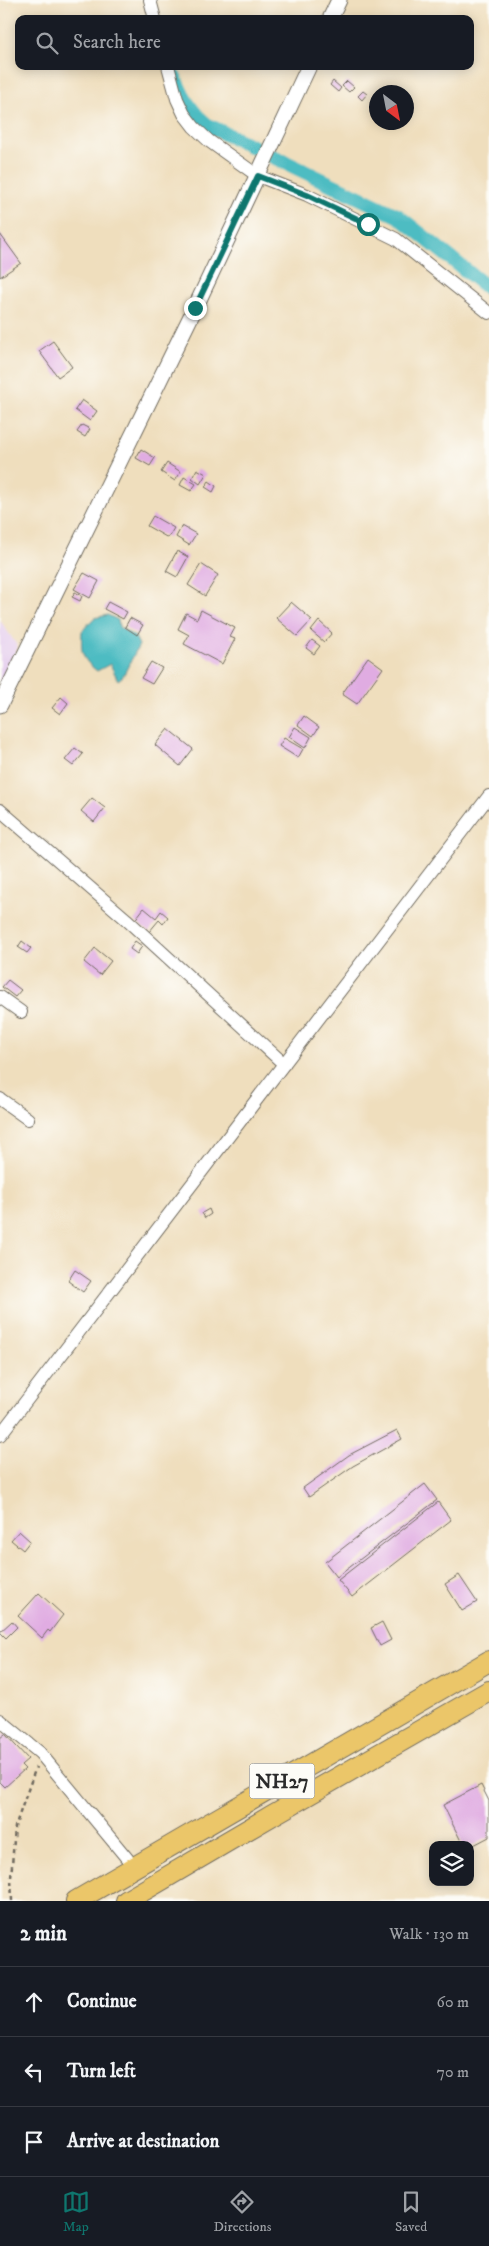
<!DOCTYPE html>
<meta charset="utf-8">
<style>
:root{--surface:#171b24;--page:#242831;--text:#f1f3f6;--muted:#9ea1a6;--line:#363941;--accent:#0f766e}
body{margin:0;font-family:"IM FELL DW Pica",serif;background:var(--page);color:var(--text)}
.controls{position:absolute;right:15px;bottom:15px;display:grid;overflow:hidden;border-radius:10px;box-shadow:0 2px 12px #0003}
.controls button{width:45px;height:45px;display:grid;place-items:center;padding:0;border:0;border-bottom:1px solid var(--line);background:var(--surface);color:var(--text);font:25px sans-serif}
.compass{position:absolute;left:369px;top:85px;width:45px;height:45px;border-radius:50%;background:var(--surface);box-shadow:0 2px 12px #0003;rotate:148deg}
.stop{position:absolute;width:15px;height:15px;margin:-11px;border:4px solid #0f766e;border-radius:50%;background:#fff}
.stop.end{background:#0f766e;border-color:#fff;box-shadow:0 1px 5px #0008}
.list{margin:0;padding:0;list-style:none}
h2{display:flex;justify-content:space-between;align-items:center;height:65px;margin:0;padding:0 20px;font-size:21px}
h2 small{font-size:16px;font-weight:400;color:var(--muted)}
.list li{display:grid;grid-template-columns:32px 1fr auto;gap:15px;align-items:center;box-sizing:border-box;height:70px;padding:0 20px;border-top:1px solid var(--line)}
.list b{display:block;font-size:19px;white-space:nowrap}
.list em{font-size:16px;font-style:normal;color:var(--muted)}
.icon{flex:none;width:28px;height:28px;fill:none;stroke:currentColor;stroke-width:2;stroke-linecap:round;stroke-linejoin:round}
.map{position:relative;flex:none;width:489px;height:1901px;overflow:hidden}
.search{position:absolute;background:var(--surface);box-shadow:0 2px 12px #0003;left:15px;right:15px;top:15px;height:55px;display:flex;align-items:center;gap:12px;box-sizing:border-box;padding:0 18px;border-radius:10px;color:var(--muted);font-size:19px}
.sheet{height:275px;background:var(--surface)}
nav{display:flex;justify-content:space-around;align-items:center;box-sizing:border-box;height:70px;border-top:1px solid var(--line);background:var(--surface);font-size:14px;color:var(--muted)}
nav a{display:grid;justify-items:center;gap:2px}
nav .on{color:var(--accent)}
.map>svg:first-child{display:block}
</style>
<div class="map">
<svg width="489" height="1901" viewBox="0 0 489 1901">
<rect width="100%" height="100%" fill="#fdfcf7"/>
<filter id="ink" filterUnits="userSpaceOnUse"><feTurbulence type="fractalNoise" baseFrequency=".02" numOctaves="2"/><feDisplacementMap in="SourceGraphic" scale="10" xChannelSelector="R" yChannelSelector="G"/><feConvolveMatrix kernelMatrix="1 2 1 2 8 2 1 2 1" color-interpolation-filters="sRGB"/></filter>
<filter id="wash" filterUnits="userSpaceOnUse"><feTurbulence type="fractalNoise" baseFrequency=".0096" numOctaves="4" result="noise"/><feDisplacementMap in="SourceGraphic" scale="20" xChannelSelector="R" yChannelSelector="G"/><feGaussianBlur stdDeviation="1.12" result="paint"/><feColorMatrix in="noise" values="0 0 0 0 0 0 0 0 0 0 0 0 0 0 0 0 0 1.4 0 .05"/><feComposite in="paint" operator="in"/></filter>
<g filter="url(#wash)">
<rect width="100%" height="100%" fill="#efdebd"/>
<polygon fill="#e7d2ef" points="0,620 18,647 0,685"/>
<path fill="#4dbcc2" stroke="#3c7476" d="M108 615 118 620 119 627 135 637 139 645 123 676 118 680 110 664 97 671C80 658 81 650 82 631L94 618Z"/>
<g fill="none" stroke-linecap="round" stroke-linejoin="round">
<path stroke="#4dbcc2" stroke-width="15" d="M175 78C182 97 191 112 207 125L398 216 489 289"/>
</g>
<g id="blocks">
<g fill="#e0ace2">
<polygon points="333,81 341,88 338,92 330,85"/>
<polygon points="347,81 354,87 349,92 342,86"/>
<polygon points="363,91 367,94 362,100 358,96"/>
<polygon points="0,234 21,263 0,277"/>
<polygon points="53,341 72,367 58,377 39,351"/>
<polygon points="82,400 97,411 90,421 75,410"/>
<polygon points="82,425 90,429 85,437 77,432"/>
<polygon points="141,449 155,458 150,466 136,458"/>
<polygon points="167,463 181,472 175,481 161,472"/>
<polygon points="197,469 206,474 200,484 192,478"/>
<polygon points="184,477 196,484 191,491 180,485"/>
<polygon points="209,481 216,486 213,492 205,487"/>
<polygon points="153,516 174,528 168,538 147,526"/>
<polygon points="182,526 196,534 189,545 176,537"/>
<polygon points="177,551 188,557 177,577 166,571"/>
<polygon points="201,564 218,575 205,596 188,585"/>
<polygon points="84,573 99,581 90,598 74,589"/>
<polygon points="75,592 82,596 80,601 72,597"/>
<polygon points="108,602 127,612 123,619 104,609"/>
<polygon points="291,602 312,620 297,636 276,618"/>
<polygon points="201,610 235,628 230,637 235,639 222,664 184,644 189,635 178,629 186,613 197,619"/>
<polygon points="130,618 143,625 137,635 125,627"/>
<polygon points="319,621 332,633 324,642 311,631"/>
<polygon points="312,640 320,646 314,654 306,648"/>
<polygon points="368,657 383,668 357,704 342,694"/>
<polygon points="151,662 162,668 152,684 141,678"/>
<polygon points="61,697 68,703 60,714 52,708"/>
<polygon points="304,716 319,727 313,736 298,725"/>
<polygon points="295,727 311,737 305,748 289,737"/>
<polygon points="168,729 193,749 180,766 155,745"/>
<polygon points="284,738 303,749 298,758 279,746"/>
<polygon points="75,748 83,754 73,766 65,760"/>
<polygon points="92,798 105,808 94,822 81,811"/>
<polygon points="144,908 156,918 161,911 168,917 163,924 159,920 149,932 134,921"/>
<polygon points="22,941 31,948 27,953 18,947"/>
<polygon points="135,941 142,946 137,954 130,949"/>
<polygon points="95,948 111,961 100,975 84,962"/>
<polygon points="8,980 21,990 15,997 2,987"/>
<polygon points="209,1209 211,1214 205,1218 202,1213"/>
<polygon points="75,1270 91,1281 83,1292 68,1281"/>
<polygon points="397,1430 402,1439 353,1466 309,1497 303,1488 349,1455"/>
<polygon points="425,1484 437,1500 337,1577 325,1562"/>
<polygon points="438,1502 451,1520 352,1597 338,1580"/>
<polygon points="19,1531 30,1541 23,1550 11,1540"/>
<polygon points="459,1575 477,1602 462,1611 445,1584"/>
<polygon points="39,1593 63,1615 50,1632 48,1630 42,1638 18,1616"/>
<polygon points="12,1621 17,1627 6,1638 0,1632"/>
<polygon points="382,1622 391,1640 380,1646 371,1628"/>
<polygon points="5,1734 28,1759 21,1765 25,1769 5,1787 0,1782 0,1738"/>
<polygon points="481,1785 489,1801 489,1837 470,1847 470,1845 463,1845 443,1805"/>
</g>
</g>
</g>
<g filter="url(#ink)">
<use href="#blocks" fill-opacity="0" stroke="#706a5e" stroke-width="1"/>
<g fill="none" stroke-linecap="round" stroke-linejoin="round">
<defs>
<g id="minor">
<polyline points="150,0 155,19"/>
<polyline points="168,66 177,99 184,114 194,127 209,141 258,176 307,195 396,239 489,313"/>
<polyline points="0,810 126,919 284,1064"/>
<polyline points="0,997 21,1012"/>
<polyline points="0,1099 28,1119"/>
<polyline points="0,1435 489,796"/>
<polyline points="0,1720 40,1753 135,1868"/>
</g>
<g id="tertiary">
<polyline points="330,19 339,0"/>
<polyline points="0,705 195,308 309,66"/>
</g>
<g id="trunk">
<polyline points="76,1901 489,1661"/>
<polyline points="126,1901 271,1816 489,1691"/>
</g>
</defs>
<use href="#minor" stroke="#706a5e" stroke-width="14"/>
<use href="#tertiary" stroke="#706a5e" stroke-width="17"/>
<use href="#trunk" stroke="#706a5e" stroke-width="22"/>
<polyline stroke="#706a5e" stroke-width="2.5" stroke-dasharray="4 4" stroke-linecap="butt" points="12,1901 11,1878 15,1827 36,1767"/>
<use href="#minor" stroke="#fff" stroke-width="12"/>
<use href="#tertiary" stroke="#fff" stroke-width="15"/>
<use href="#trunk" stroke="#ebc669" stroke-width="20"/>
</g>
</g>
<g fill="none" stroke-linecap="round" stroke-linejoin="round" filter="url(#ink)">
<polyline stroke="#0f766e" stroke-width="6" points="195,308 258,176 307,195 368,224"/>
</g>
<g text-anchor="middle" stroke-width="4" stroke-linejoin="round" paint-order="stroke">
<rect fill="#fdfcf7" stroke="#6a6a68" stroke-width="1" x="249.5" y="1763.5" width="65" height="35" rx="4"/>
<g font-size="20" font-weight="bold" fill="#2b2b2b">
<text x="282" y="1788">NH27</text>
</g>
</g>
</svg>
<div class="controls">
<button><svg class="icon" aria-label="layers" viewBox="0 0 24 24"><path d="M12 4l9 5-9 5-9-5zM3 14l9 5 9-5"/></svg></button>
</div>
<svg class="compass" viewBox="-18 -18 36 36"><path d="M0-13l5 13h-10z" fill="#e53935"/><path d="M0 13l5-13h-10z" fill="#9ea1a6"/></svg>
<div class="stop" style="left:368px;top:224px"></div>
<div class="stop end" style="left:195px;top:308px"></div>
<div class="search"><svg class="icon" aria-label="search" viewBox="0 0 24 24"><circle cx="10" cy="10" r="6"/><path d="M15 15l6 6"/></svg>Search here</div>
</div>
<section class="sheet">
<h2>2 min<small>Walk · 130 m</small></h2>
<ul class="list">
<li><svg class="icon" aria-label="ahead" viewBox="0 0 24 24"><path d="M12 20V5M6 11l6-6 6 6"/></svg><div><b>Continue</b></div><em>60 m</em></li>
<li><svg class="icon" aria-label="left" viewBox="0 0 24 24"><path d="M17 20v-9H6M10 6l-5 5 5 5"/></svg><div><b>Turn left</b></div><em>70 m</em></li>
<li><svg class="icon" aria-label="arrive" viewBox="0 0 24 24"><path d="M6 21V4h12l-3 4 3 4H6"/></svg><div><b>Arrive at destination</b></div></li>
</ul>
</section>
<nav>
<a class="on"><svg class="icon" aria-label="map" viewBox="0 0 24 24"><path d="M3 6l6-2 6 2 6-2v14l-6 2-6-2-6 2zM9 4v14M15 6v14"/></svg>Map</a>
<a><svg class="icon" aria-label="directions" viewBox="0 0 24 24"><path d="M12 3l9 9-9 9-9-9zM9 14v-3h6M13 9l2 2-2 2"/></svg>Directions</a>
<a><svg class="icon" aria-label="saved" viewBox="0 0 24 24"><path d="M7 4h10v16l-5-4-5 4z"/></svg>Saved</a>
</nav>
